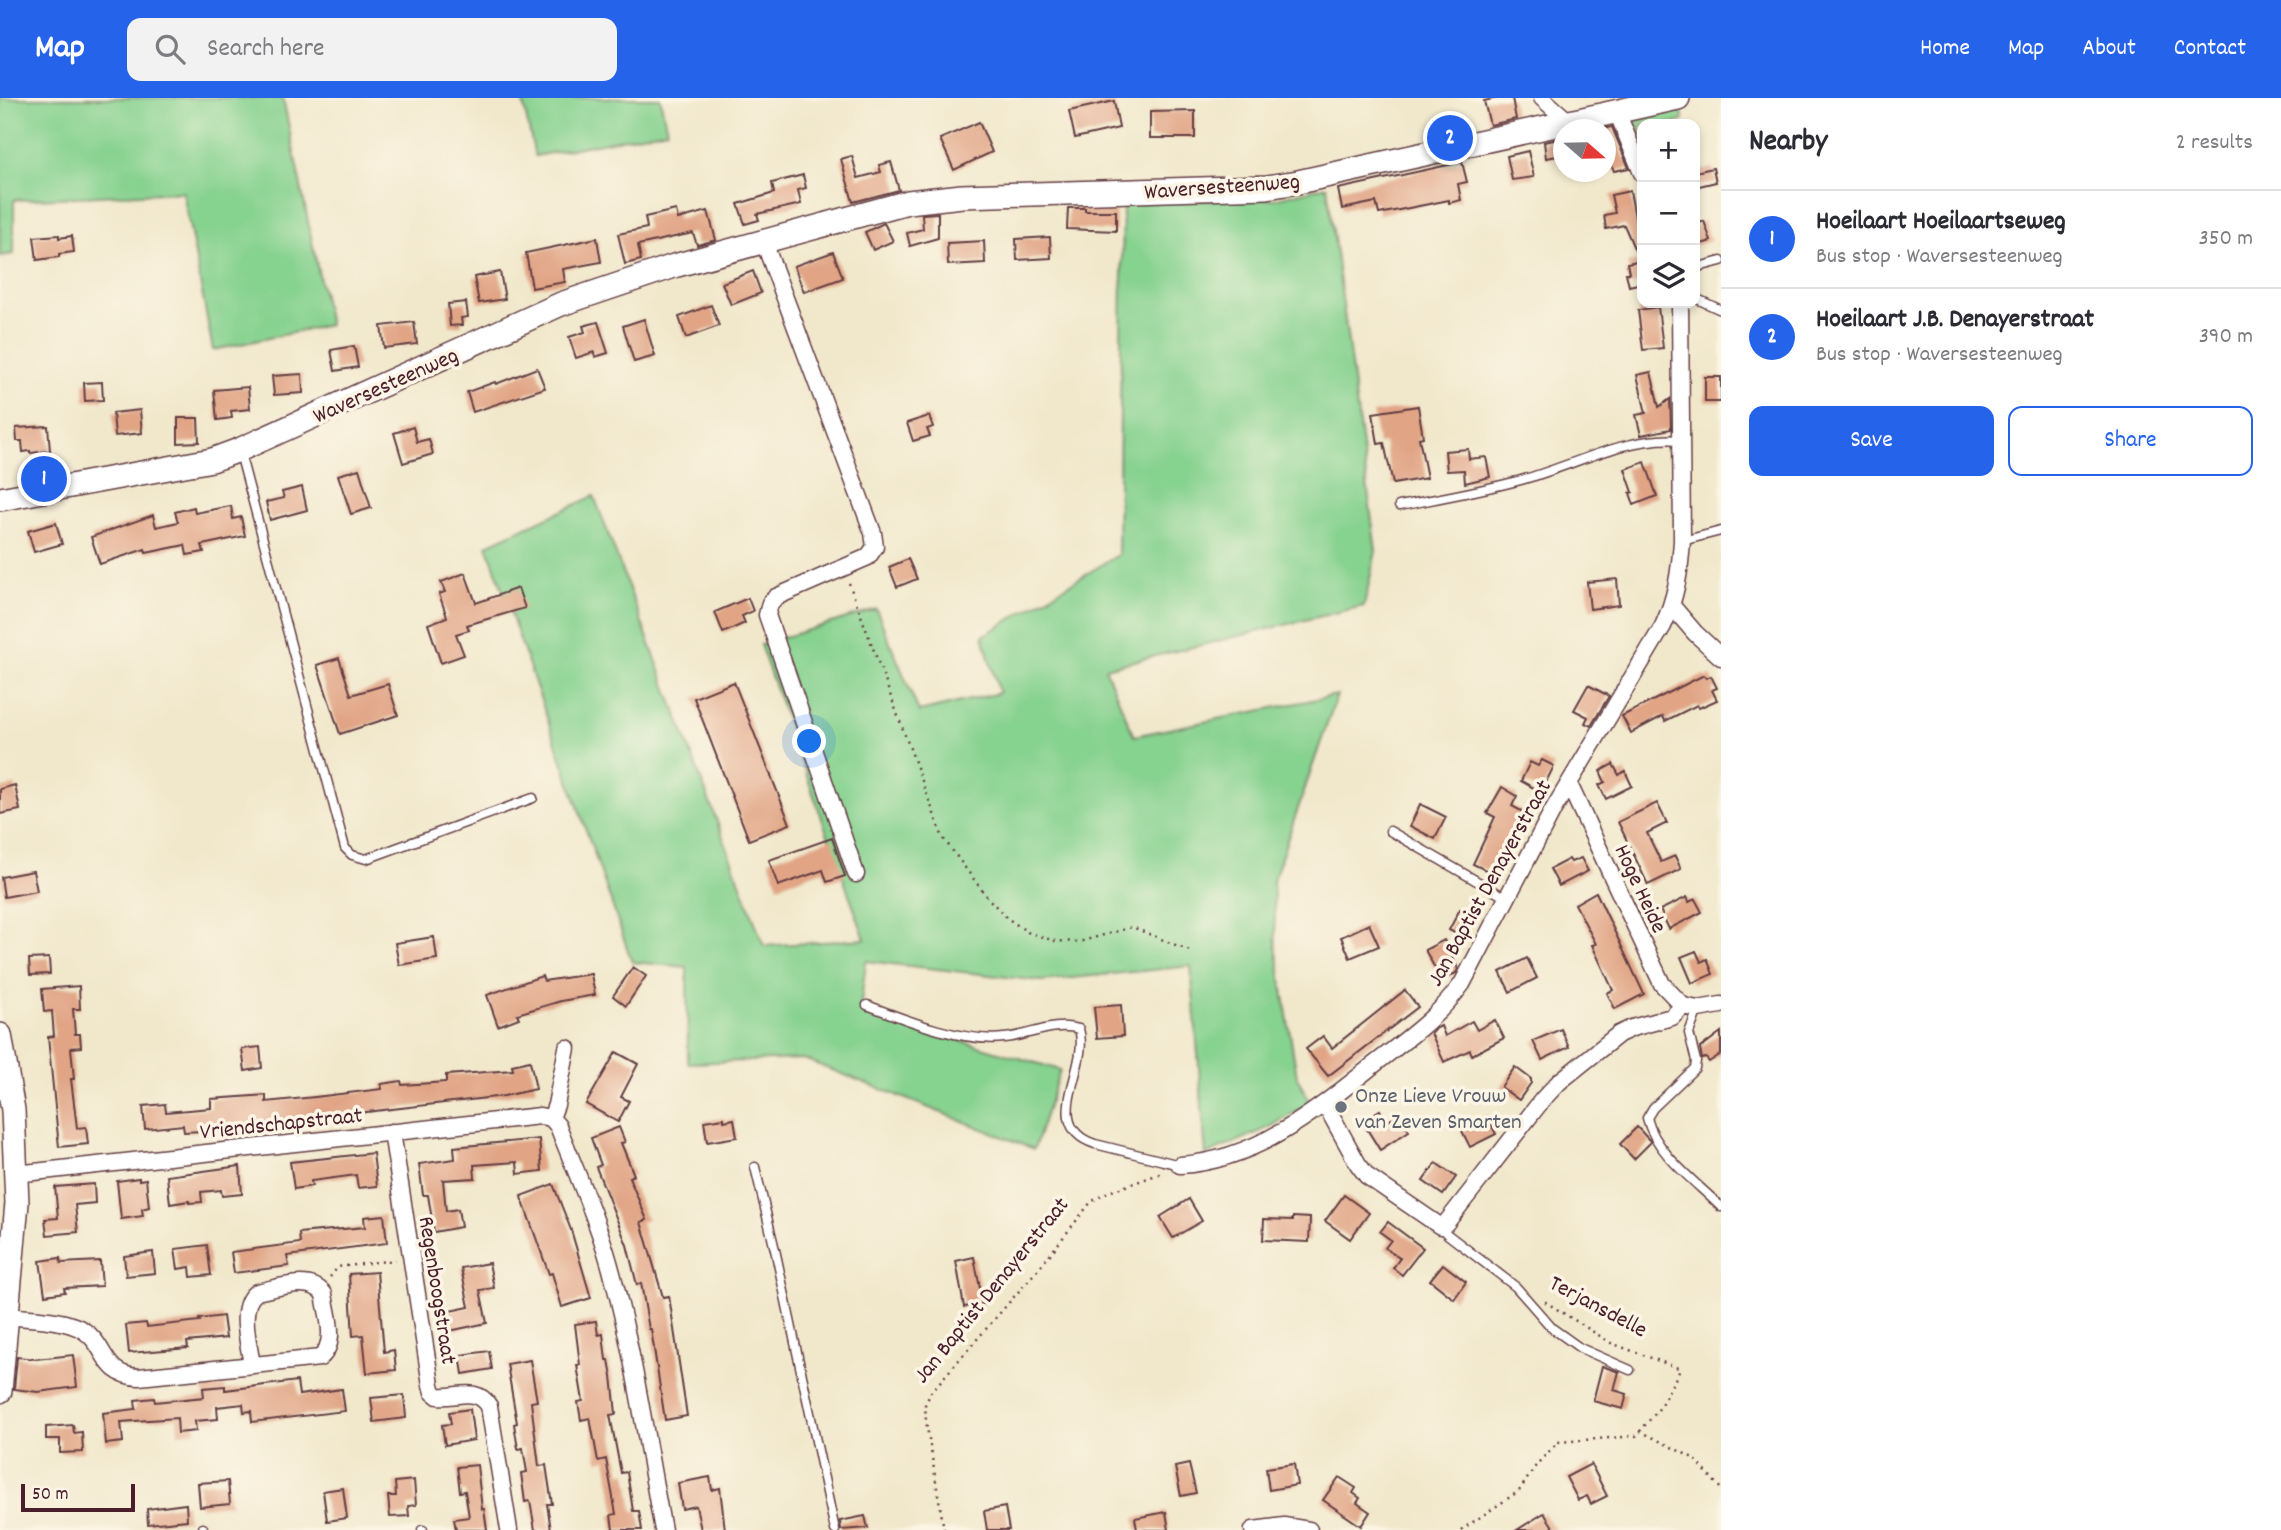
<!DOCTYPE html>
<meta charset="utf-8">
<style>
:root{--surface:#fff;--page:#f2f2f3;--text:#2b2b33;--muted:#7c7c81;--line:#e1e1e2;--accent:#2563eb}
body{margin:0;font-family:Dekko,sans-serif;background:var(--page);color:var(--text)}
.controls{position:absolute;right:21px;top:21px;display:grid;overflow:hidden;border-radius:14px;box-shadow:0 4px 10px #0003}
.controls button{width:63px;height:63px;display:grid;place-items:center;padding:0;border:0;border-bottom:2px solid var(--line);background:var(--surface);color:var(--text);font:35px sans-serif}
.compass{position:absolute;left:1553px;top:21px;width:63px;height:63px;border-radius:50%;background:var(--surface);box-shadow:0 4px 10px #0003;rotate:110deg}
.scale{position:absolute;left:21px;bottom:18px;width:114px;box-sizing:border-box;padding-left:7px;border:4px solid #4a1f2b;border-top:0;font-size:19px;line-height:24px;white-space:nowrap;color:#4a1f2b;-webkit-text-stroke:5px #fcf5e5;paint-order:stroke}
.you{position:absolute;left:810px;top:644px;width:24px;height:24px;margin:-18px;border:5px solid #fff;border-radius:50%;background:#1a73e8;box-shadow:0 0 0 10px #1a73e833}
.badge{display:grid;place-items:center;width:46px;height:46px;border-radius:50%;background:var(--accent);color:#fff;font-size:23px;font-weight:700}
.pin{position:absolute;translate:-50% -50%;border:4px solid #fff;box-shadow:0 2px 7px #0006}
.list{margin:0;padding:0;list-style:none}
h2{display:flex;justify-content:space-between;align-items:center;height:91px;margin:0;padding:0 28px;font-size:30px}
h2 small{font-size:23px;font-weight:400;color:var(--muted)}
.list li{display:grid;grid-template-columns:46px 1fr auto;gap:21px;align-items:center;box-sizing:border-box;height:98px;padding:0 28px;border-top:2px solid var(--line)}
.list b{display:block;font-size:26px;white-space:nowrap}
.list p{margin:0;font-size:23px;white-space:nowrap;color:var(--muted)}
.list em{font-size:23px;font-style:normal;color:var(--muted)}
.actions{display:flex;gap:14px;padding:21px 28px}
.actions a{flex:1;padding:16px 0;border:2px solid var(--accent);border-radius:14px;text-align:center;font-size:24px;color:var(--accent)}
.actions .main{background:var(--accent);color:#fff}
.icon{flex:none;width:38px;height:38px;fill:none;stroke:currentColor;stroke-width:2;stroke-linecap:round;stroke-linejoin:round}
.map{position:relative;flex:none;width:1721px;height:1432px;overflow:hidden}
header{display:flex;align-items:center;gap:42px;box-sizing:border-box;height:98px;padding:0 35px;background:var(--accent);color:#fff}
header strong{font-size:33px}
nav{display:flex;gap:38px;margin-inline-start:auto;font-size:24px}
.search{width:490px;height:63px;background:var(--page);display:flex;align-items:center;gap:18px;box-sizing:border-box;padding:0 24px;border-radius:14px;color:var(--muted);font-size:26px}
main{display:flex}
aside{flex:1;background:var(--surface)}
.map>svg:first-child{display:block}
</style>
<header>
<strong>Map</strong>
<div class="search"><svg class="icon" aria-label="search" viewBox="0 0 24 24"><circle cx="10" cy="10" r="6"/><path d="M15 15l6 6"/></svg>Search here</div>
<nav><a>Home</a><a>Map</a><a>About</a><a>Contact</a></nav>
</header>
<main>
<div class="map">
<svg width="1721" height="1432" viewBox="0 0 1721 1432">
<rect width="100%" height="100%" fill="#fcf5e5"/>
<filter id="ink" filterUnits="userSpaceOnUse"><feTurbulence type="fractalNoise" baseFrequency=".0143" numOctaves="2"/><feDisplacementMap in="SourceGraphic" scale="14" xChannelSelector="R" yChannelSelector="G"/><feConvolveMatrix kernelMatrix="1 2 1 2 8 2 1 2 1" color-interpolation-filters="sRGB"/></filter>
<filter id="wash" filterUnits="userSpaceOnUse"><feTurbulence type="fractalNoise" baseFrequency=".00686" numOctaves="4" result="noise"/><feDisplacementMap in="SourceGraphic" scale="28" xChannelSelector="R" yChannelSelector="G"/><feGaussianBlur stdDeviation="1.57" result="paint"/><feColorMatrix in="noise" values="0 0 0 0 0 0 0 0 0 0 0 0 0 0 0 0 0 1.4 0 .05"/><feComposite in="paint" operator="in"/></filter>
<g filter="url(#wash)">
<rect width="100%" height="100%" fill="#f1e8cc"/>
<g fill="#86d28f" stroke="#68785d" stroke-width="2">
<polygon points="0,0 283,0 329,227 213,252 183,94 14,102 14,156 0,158"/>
<polygon points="522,0 660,0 667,32 535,58"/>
<polygon points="1681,11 1684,22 1673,26 1642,26 1641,38 1636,26 1637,22"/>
<polygon points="1327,88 1376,453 1364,508 1105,570 1134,638 1337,597 1273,783 1276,848 1297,979 1311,1005 1270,1029 1206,1057 1191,868 1042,883 866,863 860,913 1060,972 1034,1051 804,961 688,965 687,869 632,864 487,447 594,398 764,848 865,841 760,547 876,511 919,614 999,595 983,538 1118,457 1123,104 1273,101"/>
</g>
<g id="blocks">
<g fill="#e1a586">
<polygon points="1497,0 1512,0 1516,21 1490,27 1484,3"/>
<polygon points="1114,3 1119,30 1075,40 1069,13"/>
<polygon points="1195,13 1195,40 1150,40 1150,14"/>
<polygon points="979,24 992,54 954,72 940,41"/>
<polygon points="1612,29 1629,70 1614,73 1609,60 1606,60 1606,30"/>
<polygon points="1564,40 1564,57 1546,60 1544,44"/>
<polygon points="1528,53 1534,79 1512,82 1507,58"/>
<polygon points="852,58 858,80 881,74 879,67 891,64 899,92 853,104 841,61"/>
<polygon points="1462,64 1467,84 1458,86 1461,102 1449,105 1449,102 1379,116 1376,104 1342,111 1338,91"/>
<polygon points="1713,70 1716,84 1695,89 1695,74"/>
<polygon points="803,77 806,90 798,92 801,106 757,116 759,122 745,126 738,106 774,95 772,85"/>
<polygon points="1630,93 1636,124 1642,123 1642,138 1639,139 1642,155 1637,157 1624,127 1606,131 1604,117 1615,115 1611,97"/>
<polygon points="1068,110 1085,110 1085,113 1116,113 1116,133 1067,131"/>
<polygon points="676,112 678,121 708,113 716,142 697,147 693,135 638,147 641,162 625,166 618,136 647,130 645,119"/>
<polygon points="938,115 938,140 910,148 907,135 923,131 922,116"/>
<polygon points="1704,123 1711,143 1695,148 1695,127"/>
<polygon points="884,125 893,143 873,152 865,134"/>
<polygon points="59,137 59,140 72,138 74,154 59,156 59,159 37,162 34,139"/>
<polygon points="1050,139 1051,160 1017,162 1016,141"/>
<polygon points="597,140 601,164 563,171 565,184 532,190 526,155"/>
<polygon points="984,143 985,165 948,167 947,145"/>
<polygon points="833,154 843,180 804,194 794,168"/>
<polygon points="1642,162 1642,185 1629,188 1626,175 1629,175 1627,165"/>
<polygon points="753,173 761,195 731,207 722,185"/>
<polygon points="500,174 505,201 479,205 474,179"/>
<polygon points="466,204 468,219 461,220 462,227 450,228 448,206"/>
<polygon points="711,207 719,228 686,240 679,219"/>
<polygon points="1658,209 1663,250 1643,252 1638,212"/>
<polygon points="644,221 655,258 634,264 623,228"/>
<polygon points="414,224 417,246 384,250 381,228"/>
<polygon points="598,224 608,255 595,259 594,254 576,260 569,239 585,234 583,228"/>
<polygon points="354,248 358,269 335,273 331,252"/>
<polygon points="537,270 545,290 473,314 467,294 495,284 496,286"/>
<polygon points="1651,274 1659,309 1670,301 1671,331 1641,337 1636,317 1646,315 1637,277"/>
<polygon points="302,276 303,295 274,297 272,278"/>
<rect x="1705" y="279" width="16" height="25"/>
<polygon points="102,284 103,302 85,303 84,285"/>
<polygon points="248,289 250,311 231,313 232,320 217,322 214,292"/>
<polygon points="1418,308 1423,339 1419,340 1427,380 1393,386 1384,345 1378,346 1373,315"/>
<polygon points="140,312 142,335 115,338 113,315"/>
<polygon points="929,318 933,329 927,331 930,338 913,343 907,325"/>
<polygon points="178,320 198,320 199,344 178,345"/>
<polygon points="48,328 50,353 30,355 30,353 23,354 22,343 17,343 16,330"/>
<polygon points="413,329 417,344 429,341 433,356 403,365 394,335"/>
<polygon points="1468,351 1469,361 1486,359 1490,379 1465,385 1464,372 1447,373 1445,353"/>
<polygon points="1645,364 1657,398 1634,407 1630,395 1633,394 1625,371"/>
<polygon points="359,371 371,410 351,416 338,377"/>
<polygon points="302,389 307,412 270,422 266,404 284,400 282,394"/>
<polygon points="231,408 233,421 241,419 245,438 202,447 204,454 187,457 185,447 146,455 145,451 100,466 91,439 153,417 156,429 178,424 175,414 194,409 195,415"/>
<polygon points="56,425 62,446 34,454 28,433"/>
<polygon points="908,461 917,481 897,489 889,469"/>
<polygon points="465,475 476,505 518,490 525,510 467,527 469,532 456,536 464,557 441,565 428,526 447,519 439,496 445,494 441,484"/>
<polygon points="1617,481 1619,507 1590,511 1587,484"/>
<polygon points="748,500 753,513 742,518 745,525 723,535 715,514"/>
<polygon points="339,560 351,597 388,586 398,617 340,636 317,567"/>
<polygon points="1704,577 1706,580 1711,578 1717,590 1712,592 1717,602 1699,610 1697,607 1665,623 1663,618 1631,635 1622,618"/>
<polygon points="734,584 790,726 749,742 694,600"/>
<polygon points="1588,587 1609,598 1591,628 1585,625 1588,619 1574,612"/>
<polygon points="1542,662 1554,668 1541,694 1521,683 1530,664 1538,668"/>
<polygon points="1613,666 1619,677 1625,673 1632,688 1606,701 1599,687 1605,684 1600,673"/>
<polygon points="15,687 20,712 0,716 0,691"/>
<polygon points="1502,689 1517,698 1512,708 1527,716 1496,777 1473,766 1495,719 1487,715"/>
<polygon points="1657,705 1667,725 1647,735 1661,764 1675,758 1681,771 1648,787 1618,724"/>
<polygon points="1420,706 1446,719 1435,741 1410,728"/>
<polygon points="832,740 845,778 827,784 823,772 778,788 769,762"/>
<polygon points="1581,760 1588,773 1559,788 1550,771 1569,761 1571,764"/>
<polygon points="33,773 37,793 4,799 1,779"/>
<polygon points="1596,794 1644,896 1615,911 1607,895 1613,892 1592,847 1596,846 1575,806"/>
<polygon points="1687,799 1689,804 1695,801 1702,814 1669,831 1660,812"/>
<polygon points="1460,811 1475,819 1464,840 1449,832"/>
<polygon points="1369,826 1379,848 1350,860 1341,839"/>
<polygon points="434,839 437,861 399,867 395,845"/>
<polygon points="1444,842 1458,871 1456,875 1448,879 1443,870 1437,874 1425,852"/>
<polygon points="1696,853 1701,864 1707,861 1713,876 1692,885 1681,859"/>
<polygon points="49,860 50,876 30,877 29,861"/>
<polygon points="1527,860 1537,880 1510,894 1500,874"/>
<polygon points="633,869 646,878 626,908 613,898"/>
<polygon points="591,876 595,897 561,903 517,916 519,920 498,928 487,897 542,878 544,883"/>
<polygon points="79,888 80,911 73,911 75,936 80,936 81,949 71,950 74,981 71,981 77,1030 86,1029 88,1046 59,1049 48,939 54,938 52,913 44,914 42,891"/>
<polygon points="1405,892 1418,909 1328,978 1306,951 1323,938 1332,950"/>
<polygon points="1121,907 1123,938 1097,940 1094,909"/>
<polygon points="1495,922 1504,940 1472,957 1470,952 1444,964 1431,935 1435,931 1441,928 1445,938 1472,923 1477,932"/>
<polygon points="1561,931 1569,949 1542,962 1533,943"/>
<polygon points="1721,934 1721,956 1709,964 1706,960 1702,961 1700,950"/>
<polygon points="260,949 262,970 245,973 242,951"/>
<polygon points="616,954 638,966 621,999 629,1003 618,1024 586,1006"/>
<polygon points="530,963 536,991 504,998 203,1033 184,1034 183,1027 145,1031 143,1008 165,1006 166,1014 211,1010 211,1001 266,997 266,1004 315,999 382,991 381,986 401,983 402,987 446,984 446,977 513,972 512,967"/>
<polygon points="1515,969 1531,981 1531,985 1519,1002 1501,989"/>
<polygon points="1380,1012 1387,1024 1399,1016 1409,1033 1380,1052 1362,1023"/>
<polygon points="1487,1018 1496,1036 1470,1049 1461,1031"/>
<polygon points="724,1020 724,1023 734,1021 737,1039 707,1044 704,1023"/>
<polygon points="619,1029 625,1044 621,1045 634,1077 629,1079 647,1122 641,1124 663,1199 669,1198 687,1318 665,1322 651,1231 649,1231 641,1185 637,1187 627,1147 596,1069 601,1067 591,1040"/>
<polygon points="1637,1029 1651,1044 1634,1061 1620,1046"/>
<polygon points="539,1041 542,1073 518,1076 517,1064 474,1067 475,1080 443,1082 446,1113 458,1111 461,1129 434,1134 428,1097 423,1097 419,1066 455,1061 454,1049"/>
<polygon points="373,1055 377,1088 358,1090 356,1077 311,1083 312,1088 294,1091 290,1064"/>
<polygon points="1436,1065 1456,1079 1443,1097 1423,1083"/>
<polygon points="240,1068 242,1096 222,1098 221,1092 201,1094 202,1104 189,1105 189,1103 170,1106 167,1078"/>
<polygon points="139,1080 139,1082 146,1081 149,1109 142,1111 143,1118 121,1121 117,1083"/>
<polygon points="94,1086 95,1105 75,1107 78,1134 47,1137 45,1121 58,1120 55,1089"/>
<polygon points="553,1086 571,1132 591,1200 562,1209 552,1175 549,1176 521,1098"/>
<polygon points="1344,1097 1369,1115 1350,1141 1325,1123"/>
<polygon points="1189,1101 1202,1123 1173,1140 1160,1119"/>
<polygon points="384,1117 387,1145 287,1158 289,1168 234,1175 231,1154 300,1145 299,1135 365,1129 364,1119"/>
<polygon points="1293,1119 1310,1120 1309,1144 1263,1142 1264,1121 1293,1122"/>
<polygon points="1388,1124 1423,1150 1402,1177 1393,1170 1400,1160 1385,1150 1391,1142 1380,1134"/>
<polygon points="207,1147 211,1177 191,1179 190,1169 178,1171 175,1151"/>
<polygon points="153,1154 155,1175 126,1178 124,1158"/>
<polygon points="974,1159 983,1206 964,1209 956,1163"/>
<polygon points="60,1160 61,1165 100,1163 102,1188 64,1190 65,1194 45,1197 40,1163"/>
<polygon points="489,1165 494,1190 480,1192 487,1225 449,1233 445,1214 469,1209 461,1170"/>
<polygon points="1443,1166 1466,1184 1454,1201 1430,1182"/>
<polygon points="377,1174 384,1254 394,1252 396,1272 367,1275 363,1237 353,1238 349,1176"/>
<polygon points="223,1218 226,1240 187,1244 188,1250 129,1255 126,1227 146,1225 147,1229 200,1223 199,1221"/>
<polygon points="596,1223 598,1237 603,1236 606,1262 609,1262 612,1278 616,1316 610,1317 621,1375 627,1374 633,1413 639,1413 642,1432 613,1432 611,1417 616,1416 606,1361 598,1363 590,1320 581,1322 578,1304 583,1303 577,1267 580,1267 575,1226"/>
<polygon points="489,1253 492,1271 463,1276 460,1257"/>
<polygon points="73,1257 77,1289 38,1294 14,1291 17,1259 36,1261"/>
<polygon points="530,1262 537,1303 531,1304 539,1368 546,1367 552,1406 547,1406 551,1432 535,1432 530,1403 525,1404 521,1375 527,1374 523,1350 518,1351 514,1326 517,1325 507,1266"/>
<polygon points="1602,1268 1619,1274 1614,1292 1627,1296 1623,1311 1593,1303"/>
<polygon points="297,1283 299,1297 342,1291 345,1313 252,1324 251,1313 244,1314 243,1306 217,1309 218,1321 195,1323 196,1333 178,1335 177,1320 121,1324 123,1344 106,1346 103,1315 136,1311 135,1302 154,1300 155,1304 204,1299 203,1290 225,1288 225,1292"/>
<polygon points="404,1297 406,1320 374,1324 371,1300"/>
<polygon points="470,1311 474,1342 445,1347 442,1327 451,1326 449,1314"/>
<polygon points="73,1327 74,1335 82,1334 83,1354 60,1355 60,1341 46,1341 46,1329"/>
<polygon points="1189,1366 1196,1395 1181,1398 1175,1369"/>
<polygon points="1294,1366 1297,1387 1269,1392 1266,1370"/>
<polygon points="1591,1366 1607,1398 1591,1406 1587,1398 1578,1402 1566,1379"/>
<polygon points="477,1367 482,1411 484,1411 487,1432 456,1432 454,1421 469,1419 465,1393 460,1394 457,1369"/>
<polygon points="710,1379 712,1392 720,1390 725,1432 701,1432 696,1408 682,1411 678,1385"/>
<polygon points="1339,1379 1356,1390 1353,1395 1360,1400 1357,1405 1370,1414 1361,1428 1323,1402"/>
<polygon points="414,1382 416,1407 408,1408 409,1418 390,1419 388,1398 396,1398 395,1384"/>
<polygon points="228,1383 230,1406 200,1409 198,1385"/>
<polygon points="343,1390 347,1420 327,1423 323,1393"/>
<polygon points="186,1406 187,1422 148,1426 147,1411"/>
<polygon points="1005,1409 1009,1432 987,1432 984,1413"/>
<polygon points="1166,1414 1169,1432 1137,1432 1135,1420"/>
<polygon points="1544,1415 1555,1432 1517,1432"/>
<polygon points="865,1418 868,1430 841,1432 840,1423"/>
</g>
</g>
</g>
<g filter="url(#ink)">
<use href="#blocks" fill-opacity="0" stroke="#633d43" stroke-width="2"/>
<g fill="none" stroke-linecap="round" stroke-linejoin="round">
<defs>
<g id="lane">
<polyline points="1695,170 1721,163"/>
<polyline points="1695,200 1721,212"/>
<polyline points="240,355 345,750 352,757 366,761 533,700"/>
<path d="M1399 408C1440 400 1481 393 1521 382 1573 368 1627 337 1681 342"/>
<polyline points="1682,443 1721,433"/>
<polyline points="1390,733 1508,801"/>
<path d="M867 907C906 922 963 945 1004 940 1029 938 1054 923 1079 931 1091 969 1039 1028 1095 1046L1180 1067"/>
<path d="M1698 911 1689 935 1696 963 1695 970 1653 1010 1647 1020C1656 1056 1695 1083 1721 1109"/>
<polyline points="755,1069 776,1156 835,1432"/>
<polyline points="1440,1128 1447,1136 1516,1189 1552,1230 1580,1250 1630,1272"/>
<polyline points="203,1430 203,1432"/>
<polyline points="422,1432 423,1432"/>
</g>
<g id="street">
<polyline points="1542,0 1569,24"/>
<polyline points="1617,14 1642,75"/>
<polyline points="764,144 873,435 875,449 868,459 776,499 770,505 767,517 856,776"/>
<polyline points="1672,508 1695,535 1721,559"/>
<polyline points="1569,686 1662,886 1683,908"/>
<polyline points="1325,1006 1358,1066 1367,1078 1440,1128 1446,1125 1543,1001 1559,984 1619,936 1632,930 1672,919 1683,908 1698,911 1721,907"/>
<polyline points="551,1020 556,1007 567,950"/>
<path d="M392 1034 431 1287 433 1294 438 1298C457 1300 477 1288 489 1308L509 1432"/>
<path d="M1180 1067C1258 1062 1317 1012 1376 965 1408 940 1438 919 1462 886L1553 712 1663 528C1676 500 1680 473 1682 443L1680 205"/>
<path d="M16 1076 540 1018 551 1020 558 1028C577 1077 600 1127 613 1179 635 1262 647 1348 663 1432"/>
<path d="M7 1218C31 1221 62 1220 83 1232 108 1248 101 1277 139 1279L320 1260C338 1244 327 1217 324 1196 310 1177 278 1190 257 1194 237 1207 249 1246 252 1267"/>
<polyline points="1253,1432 1284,1428 1309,1432"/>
</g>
<g id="secondary">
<polyline points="0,401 212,362 239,352 561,206 674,168 908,104 962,98 1267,89 1298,84 1678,0"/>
<polyline points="0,937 13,1012 17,1105 0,1293"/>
</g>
</defs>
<use href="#lane" stroke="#633d43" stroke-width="11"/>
<use href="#street" stroke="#633d43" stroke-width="19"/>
<use href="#secondary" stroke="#633d43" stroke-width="26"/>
<g stroke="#633d43" stroke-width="2.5" stroke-dasharray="2 5" stroke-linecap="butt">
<polyline points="849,485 943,740 987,799 1007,820 1029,835 1055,843 1079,844 1132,829 1190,853"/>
<polyline points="330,1179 338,1169 395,1162"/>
<polyline points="1640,1333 1695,1361 1721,1391"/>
<polyline points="944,1432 926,1323 925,1307 931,1294 1040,1169 1091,1104 1106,1095 1162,1075"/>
<polyline points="1461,1432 1519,1393 1537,1366 1558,1344 1636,1338 1658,1312 1680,1272 1678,1270 1611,1245 1544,1203"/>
</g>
<use href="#lane" stroke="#fff" stroke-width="8"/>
<use href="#street" stroke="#fff" stroke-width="16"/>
<use href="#secondary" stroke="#fff" stroke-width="23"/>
</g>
</g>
<circle fill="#6b7280" stroke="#fcf5e5" stroke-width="2.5" cx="1341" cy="1009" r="7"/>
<g text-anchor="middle" stroke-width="7" stroke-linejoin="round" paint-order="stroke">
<g font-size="23" fill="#4a1f2b" stroke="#fcf5e5">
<text transform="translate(1222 87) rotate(-4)" y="8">Waversesteenweg</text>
<text transform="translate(385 286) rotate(-24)" y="8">Waversesteenweg</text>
<text transform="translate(1488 784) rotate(-61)" y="8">Jan Baptist Denayerstraat</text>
<text transform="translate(1642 790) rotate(65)" y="8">Hoge Heide</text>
<text transform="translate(281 1024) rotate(-6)" y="8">Vriendschapstraat</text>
<text transform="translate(990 1191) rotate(-51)" y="8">Jan Baptist Denayerstraat</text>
<text transform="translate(439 1192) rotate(81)" y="8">Regenboogstraat</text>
<text transform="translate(1599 1207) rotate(28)" y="8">Terjansdelle</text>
</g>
<g font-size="23" fill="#5b616d" stroke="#fcf5e5" text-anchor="start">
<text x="1355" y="1004">Onze Lieve Vrouw<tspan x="1355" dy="26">van Zeven Smarten</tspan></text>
</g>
</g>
</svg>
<div class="controls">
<button>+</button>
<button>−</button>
<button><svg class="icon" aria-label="layers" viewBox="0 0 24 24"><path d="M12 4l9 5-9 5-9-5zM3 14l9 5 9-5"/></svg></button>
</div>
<svg class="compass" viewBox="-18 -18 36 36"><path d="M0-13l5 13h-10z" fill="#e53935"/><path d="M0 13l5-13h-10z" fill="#7c7c81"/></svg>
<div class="scale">50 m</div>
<div class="you"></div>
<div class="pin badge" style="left:44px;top:381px">1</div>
<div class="pin badge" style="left:1450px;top:40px">2</div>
</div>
<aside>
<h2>Nearby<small>2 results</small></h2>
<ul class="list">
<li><span class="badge">1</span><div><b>Hoeilaart Hoeilaartseweg</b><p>Bus stop · Waversesteenweg</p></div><em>350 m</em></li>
<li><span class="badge">2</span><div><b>Hoeilaart J.B. Denayerstraat</b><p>Bus stop · Waversesteenweg</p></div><em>390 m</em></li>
</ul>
<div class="actions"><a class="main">Save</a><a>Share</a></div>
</aside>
</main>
